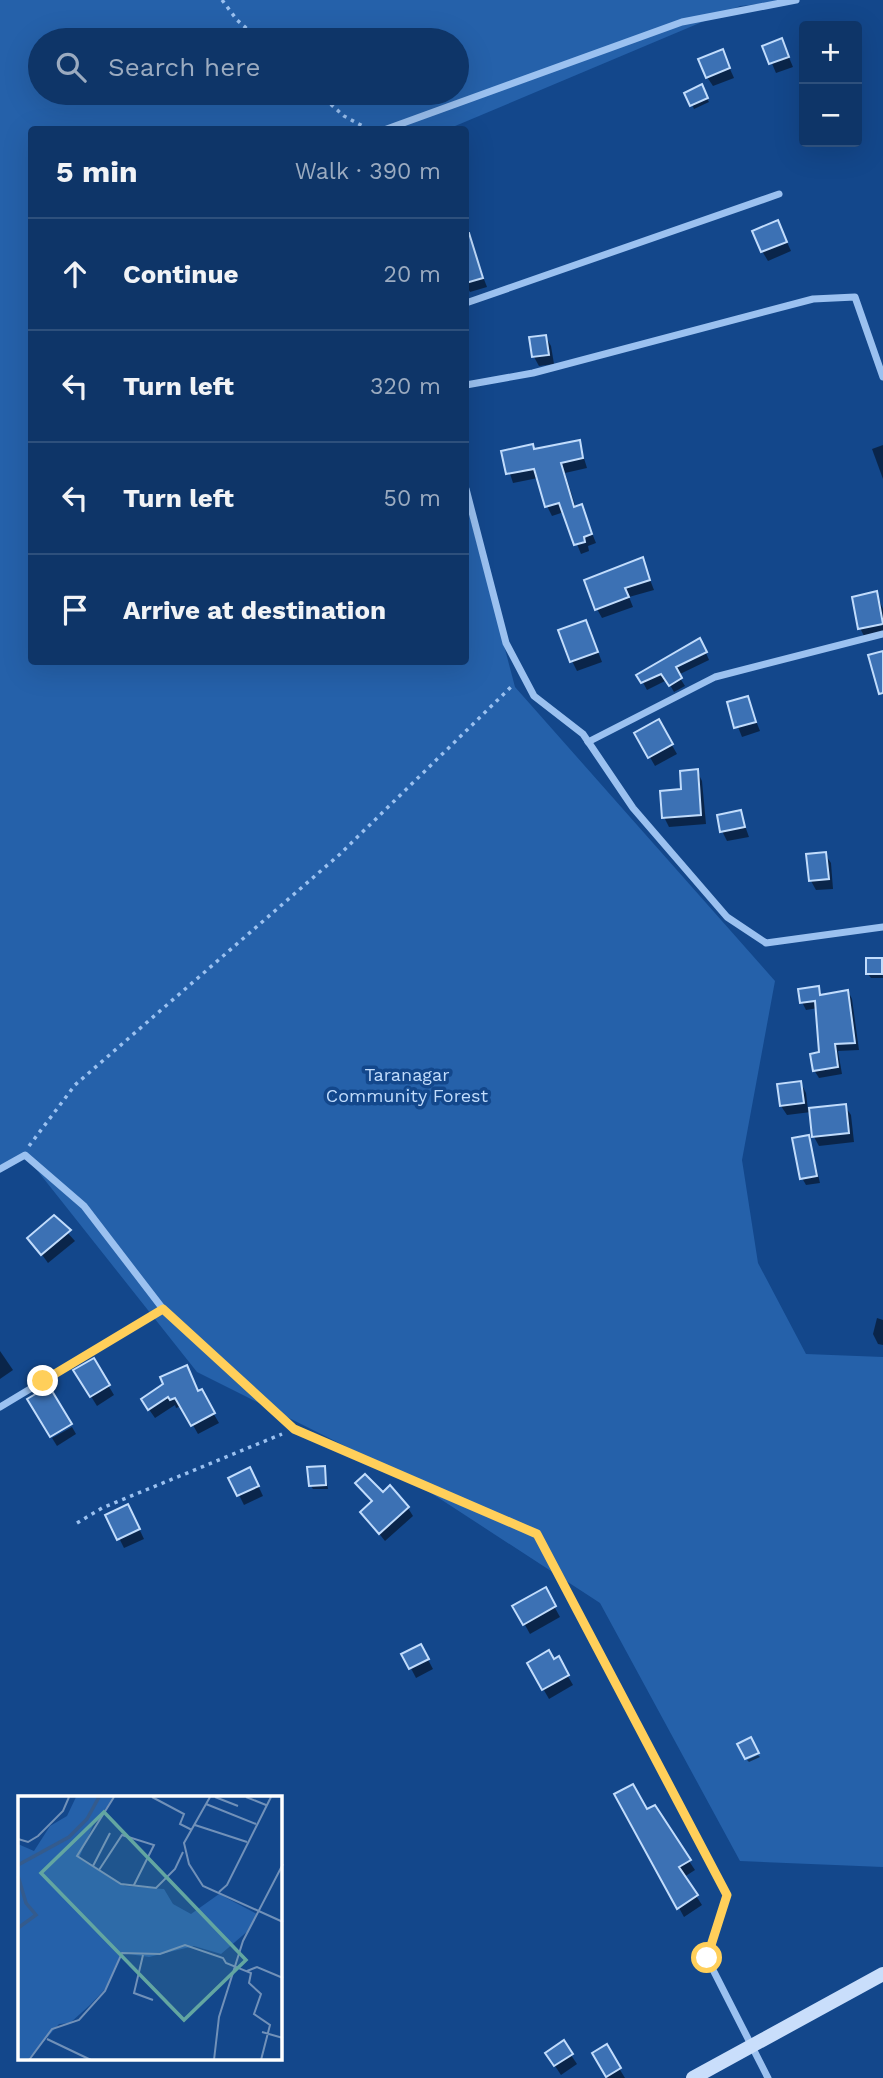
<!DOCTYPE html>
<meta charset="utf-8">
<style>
:root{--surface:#0e3568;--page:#1c4071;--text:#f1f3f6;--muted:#9babc0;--line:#2e507c}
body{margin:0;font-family:"Work Sans",sans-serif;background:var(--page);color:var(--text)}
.controls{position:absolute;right:21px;top:21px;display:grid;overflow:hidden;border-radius:7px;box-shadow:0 7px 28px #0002}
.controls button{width:63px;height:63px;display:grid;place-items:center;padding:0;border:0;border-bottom:2px solid var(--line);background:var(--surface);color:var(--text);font:35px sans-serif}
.stop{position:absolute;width:21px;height:21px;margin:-16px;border:5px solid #ffcf5a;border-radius:50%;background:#fff}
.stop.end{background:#ffcf5a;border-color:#fff;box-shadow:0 2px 7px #0008}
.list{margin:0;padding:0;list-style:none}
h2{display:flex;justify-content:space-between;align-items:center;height:91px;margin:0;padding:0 28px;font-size:30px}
h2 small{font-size:23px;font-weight:400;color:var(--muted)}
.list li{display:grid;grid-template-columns:46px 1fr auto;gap:21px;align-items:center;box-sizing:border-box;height:112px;padding:0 28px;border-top:2px solid var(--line)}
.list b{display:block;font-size:26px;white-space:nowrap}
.list em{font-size:23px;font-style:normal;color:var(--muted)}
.icon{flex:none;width:38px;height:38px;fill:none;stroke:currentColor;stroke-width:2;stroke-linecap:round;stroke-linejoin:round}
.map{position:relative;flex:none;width:883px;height:2078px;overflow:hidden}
.search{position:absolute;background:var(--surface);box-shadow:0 7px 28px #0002;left:28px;top:28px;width:441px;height:77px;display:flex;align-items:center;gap:18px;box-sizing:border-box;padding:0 24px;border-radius:38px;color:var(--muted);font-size:26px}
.panel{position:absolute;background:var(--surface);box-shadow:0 7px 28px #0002;left:28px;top:126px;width:441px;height:539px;border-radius:7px}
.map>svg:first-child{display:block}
</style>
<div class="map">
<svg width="883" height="2078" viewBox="0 0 883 2078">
<rect width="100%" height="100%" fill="#13478b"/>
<path fill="#2561aa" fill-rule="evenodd" d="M0 0H795L740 6 448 129 32 130V662H466V502L515 687 775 981 742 1160 758 1263 806 1354 883 1357V1867L740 1861 600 1603 405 1476 197 1372 25 1155 0 1165ZM40 40H457V93H40Z"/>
<g fill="#0007">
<polygon points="782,41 793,67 776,73 765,47"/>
<polygon points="722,51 734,78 713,86 707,77"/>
<polygon points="701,87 709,102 694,109 687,93"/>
<polygon points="778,222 791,251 768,261 762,251"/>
<polygon points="474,253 487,287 470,292 466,285 466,255"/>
<polygon points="546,337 551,346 554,364 539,366 534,357"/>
<polygon points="579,442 587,468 565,473 576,508 581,506 596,543 588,546 589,551 581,554 564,512 552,516 547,506 538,478 513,483 503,452 535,451"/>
<polygon points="883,445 883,479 872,449"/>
<polygon points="642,559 654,590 629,597 633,607 602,618 597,609"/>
<polygon points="876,593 883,609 883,634 865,638 860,628"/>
<polygon points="590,631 602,662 577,671 572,661"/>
<polygon points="704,648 709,660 678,675 685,686 674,692 667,680 647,690 639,675"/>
<polygon points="747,698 760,731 742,737 729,704"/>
<polygon points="658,721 677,754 655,766 636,733"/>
<polygon points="697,771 702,781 706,824 669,827 664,817"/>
<polygon points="740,812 749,837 727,841 722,831"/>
<polygon points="825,854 831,863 833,889 816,890 811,881"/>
<polygon points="881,959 883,978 871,978 868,974"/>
<polygon points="818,988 822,996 848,991 852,999 859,1050 838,1051 842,1074 819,1078 814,1070 821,1054 818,1008 806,1010 802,1002"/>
<polygon points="801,1083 806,1093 808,1110 845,1106 851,1115 854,1142 819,1146 814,1137 811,1112 787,1115 781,1106"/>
<polygon points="809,1137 820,1183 806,1185 802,1178"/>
<polygon points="54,1218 75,1241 48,1263 30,1238"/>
<polygon points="877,1318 883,1320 883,1345 878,1344 873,1334"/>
<polygon points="0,1351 13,1370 0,1379"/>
<polygon points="93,1360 114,1395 97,1406 75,1371"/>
<polygon points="165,1385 201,1392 219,1423 198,1434 182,1406 176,1408 175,1405 155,1418 148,1408"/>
<polygon points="72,1427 76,1434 57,1446 52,1438"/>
<polygon points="324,1467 328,1489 313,1489 310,1485"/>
<polygon points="255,1479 263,1496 244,1505 239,1495"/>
<polygon points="357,1484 408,1508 413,1516 385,1541 362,1512 372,1503"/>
<polygon points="108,1516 133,1516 144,1539 124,1548"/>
<polygon points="545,1590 560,1617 530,1634 515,1607"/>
<polygon points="404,1655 426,1656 433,1669 416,1678"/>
<polygon points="558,1659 573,1685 549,1699 529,1664"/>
<polygon points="758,1755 760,1757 749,1762 747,1760"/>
<polygon points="617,1795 647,1811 689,1861 695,1870 684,1877 702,1905 684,1917"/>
<polygon points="563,2043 577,2064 561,2075 553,2063"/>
<polygon points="606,2047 625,2078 608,2078 594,2053"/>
</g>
<g fill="#3c71b4" stroke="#c1dcfc" stroke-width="2">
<polygon points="782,38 789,57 769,64 762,46"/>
<polygon points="723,49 730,68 706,78 698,59"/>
<polygon points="702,84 708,98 690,106 684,93"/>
<polygon points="778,220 787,242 761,252 752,231"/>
<polygon points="466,233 469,233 483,278 466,283"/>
<polygon points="546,335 549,355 532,357 529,337"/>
<polygon points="580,440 583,458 561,463 574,507 582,504 592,534 584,537 585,542 574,545 559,503 545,507 534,469 506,474 501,451 533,444 534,449"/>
<polygon points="643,557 650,580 625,588 629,597 595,610 584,580"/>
<polygon points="877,591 883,624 858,629 852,597"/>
<polygon points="586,620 598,652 570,662 558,630"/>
<polygon points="700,638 707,652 676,667 682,678 669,686 661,674 641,683 636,675"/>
<polygon points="883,651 883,693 879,694 868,655"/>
<polygon points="748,696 756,722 734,728 727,702"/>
<polygon points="659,719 673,744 648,758 634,733"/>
<polygon points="698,769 701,815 662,818 660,791 681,789 680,771"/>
<polygon points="741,810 745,827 720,832 717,815"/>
<polygon points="826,852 829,879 809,881 806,854"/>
<rect x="866" y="958" width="16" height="16"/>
<polygon points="819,986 820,995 848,990 855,1043 835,1044 838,1067 813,1071 810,1054 819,1052 815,1001 800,1003 798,989"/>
<polygon points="801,1081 804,1103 780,1106 777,1084"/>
<polygon points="846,1104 849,1133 812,1137 809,1108"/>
<polygon points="809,1135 817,1176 800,1179 792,1138"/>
<polygon points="54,1215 71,1230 41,1255 27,1238"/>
<polygon points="94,1358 110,1385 90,1397 73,1370"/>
<polygon points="187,1365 198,1391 202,1389 215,1413 191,1426 175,1398 170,1400 168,1397 148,1410 141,1399 163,1384 160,1377"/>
<polygon points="49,1386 72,1424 50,1437 27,1399"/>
<polygon points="325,1466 326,1485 309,1486 307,1467"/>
<polygon points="250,1467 259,1486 237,1496 228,1478"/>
<polygon points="365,1474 383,1492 390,1485 409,1507 379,1534 360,1512 372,1501 355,1483"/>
<polygon points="128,1504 140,1529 117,1540 105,1515"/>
<polygon points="546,1587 556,1606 523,1625 512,1606"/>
<polygon points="421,1644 429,1659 409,1669 401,1654"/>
<polygon points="549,1650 554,1659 559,1656 569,1675 542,1690 527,1663"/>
<polygon points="751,1737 759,1753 745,1759 737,1744"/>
<polygon points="633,1784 647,1809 655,1805 691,1860 679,1867 698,1895 677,1909 614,1794"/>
<polygon points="564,2040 573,2054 554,2066 545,2053"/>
<polygon points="607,2044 621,2068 606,2077 592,2053"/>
</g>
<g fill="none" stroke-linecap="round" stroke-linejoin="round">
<g stroke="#9bc1f0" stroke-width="3.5" stroke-dasharray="3.5 5" stroke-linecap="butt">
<polyline points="222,0 237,20 260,40"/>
<polyline points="318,93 344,116 370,130"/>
<polyline points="29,1146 75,1085 339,855 514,684"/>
<polyline points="77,1523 102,1508 282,1434"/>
</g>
<g stroke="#9bc1f0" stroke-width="7">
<polyline points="384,130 682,22 796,0"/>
<polyline points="466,303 779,194"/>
<polyline points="466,385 533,373 813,299 855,297 883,377"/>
<polyline points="466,489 506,643 534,696 583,734 633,808 727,917 766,943 883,927"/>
<polyline points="588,742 715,677 883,634"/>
<polyline points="0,1169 25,1155 84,1206 163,1309 294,1429 537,1534 727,1895 707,1958 768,2078"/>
<polyline points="0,1407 163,1309"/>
</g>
<polyline stroke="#c9defb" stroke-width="14" points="693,2078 883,1974"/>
</g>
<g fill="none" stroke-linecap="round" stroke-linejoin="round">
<polyline stroke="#ffcf5a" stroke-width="9" points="43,1381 163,1309 294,1429 537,1534 727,1895 707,1958"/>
</g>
<g text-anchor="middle" stroke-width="7" stroke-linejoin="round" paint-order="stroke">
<g font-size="18" fill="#c1dcfc" stroke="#13478b">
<text x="407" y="1081">Taranagar<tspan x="407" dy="21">Community Forest</tspan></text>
</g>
</g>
<g transform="translate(18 1796)">
<rect width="264" height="264" fill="#13478b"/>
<path d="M58 1H97L76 27 61 62 107 90 146 93 155 108 173 118 201 98 239 118 231 134 203 158 176 150 131 161 104 157 89 191 72 209 52 227 41 228 11 262H0V48L16 55 32 30 49 20Z" fill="#2561aa"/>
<path fill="none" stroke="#345b8d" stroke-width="3.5" d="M0 69 51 41 69 23 81 1M0 80 8 107 18 119 0 132"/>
<path fill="none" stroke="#7191b9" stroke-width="2" d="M96 1 59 60 103 88 138 92 157 73 165 56M134 1 166 18 162 28 174 34M192 1 166 47 171 68 185 90 265 126M197 1 220 10M228 1 248 9M188 8 238 28M177 29 229 46M0 43 10 46 20 40 45 15 51 1M75 70 92 37M81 74 104 39 136 49 116 89M201 96 209 89 253 1M125 159 116 197 135 204M229 175 239 171 265 182M244 236 265 242M29 243 73 264M11 264 34 233 61 224 87 195 104 157 142 158 167 149 205 162 208 167 233 177 231 187 243 198 236 218 252 229 243 264M196 264 201 221 225 145 265 68"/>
<path fill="#63a6a1" fill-opacity="0.15" stroke="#63a6a1" stroke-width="3.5" d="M86 16 228 164 166 224 23 77Z"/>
<rect width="264" height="264" fill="none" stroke="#fff" stroke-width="3.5"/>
</g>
</svg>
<div class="controls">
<button>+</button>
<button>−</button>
</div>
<div class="stop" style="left:707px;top:1958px"></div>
<div class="stop end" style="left:43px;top:1381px"></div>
<div class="search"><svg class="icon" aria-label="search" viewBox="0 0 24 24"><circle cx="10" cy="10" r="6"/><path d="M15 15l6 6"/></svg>Search here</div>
<section class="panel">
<h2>5 min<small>Walk · 390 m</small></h2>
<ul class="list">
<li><svg class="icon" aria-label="ahead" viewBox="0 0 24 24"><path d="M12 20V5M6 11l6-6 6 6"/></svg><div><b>Continue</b></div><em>20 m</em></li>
<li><svg class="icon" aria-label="left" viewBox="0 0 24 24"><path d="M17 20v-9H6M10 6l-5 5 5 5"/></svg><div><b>Turn left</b></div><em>320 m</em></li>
<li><svg class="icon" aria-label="left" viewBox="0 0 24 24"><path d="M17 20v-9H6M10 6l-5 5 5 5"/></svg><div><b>Turn left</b></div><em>50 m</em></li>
<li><svg class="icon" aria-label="arrive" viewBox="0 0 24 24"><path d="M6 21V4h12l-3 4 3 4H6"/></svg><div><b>Arrive at destination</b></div></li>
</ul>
</section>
</div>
